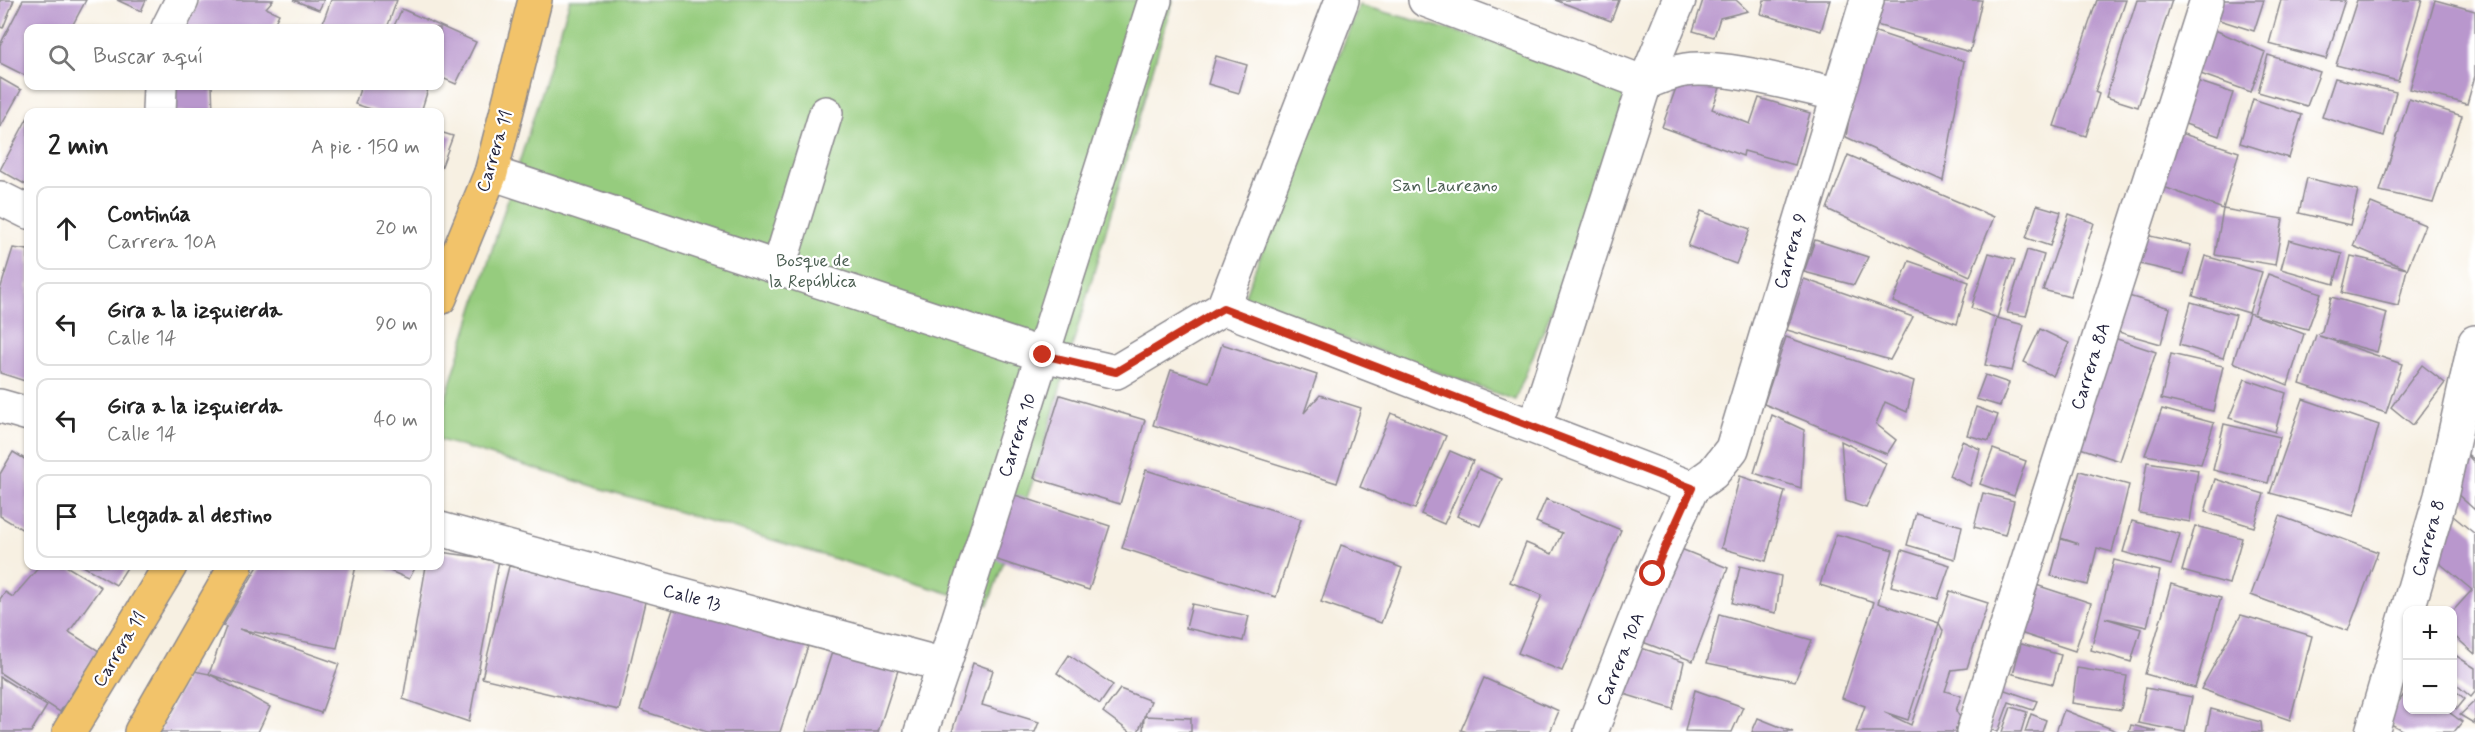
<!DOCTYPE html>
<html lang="es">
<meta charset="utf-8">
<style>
:root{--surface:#fff;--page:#f6f6f6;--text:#222;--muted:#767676;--line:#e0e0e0}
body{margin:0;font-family:Mynerve,sans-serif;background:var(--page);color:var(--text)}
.controls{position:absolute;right:18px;bottom:18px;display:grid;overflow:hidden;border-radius:12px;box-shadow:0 2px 4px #0004}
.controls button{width:54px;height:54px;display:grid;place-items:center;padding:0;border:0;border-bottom:2px solid var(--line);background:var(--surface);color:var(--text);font:30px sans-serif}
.stop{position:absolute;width:18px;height:18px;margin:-14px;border:4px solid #c8321e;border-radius:50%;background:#fff}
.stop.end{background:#c8321e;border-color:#fff;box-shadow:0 2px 6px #0008}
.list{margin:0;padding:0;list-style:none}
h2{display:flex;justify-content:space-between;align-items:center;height:78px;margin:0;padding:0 24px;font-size:26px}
h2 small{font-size:20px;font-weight:400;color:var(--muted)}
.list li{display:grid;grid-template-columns:39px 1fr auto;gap:18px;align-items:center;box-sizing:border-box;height:84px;margin:0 12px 12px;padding:0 12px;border:2px solid var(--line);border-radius:12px}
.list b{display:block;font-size:22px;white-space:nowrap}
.list p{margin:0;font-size:20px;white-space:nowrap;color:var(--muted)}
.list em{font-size:20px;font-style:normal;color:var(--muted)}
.icon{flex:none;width:33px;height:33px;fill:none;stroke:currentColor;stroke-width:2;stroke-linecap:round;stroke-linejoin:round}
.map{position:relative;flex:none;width:2475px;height:732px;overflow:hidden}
.search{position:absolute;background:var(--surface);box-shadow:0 2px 4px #0004;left:24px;top:24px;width:420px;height:66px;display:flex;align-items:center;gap:15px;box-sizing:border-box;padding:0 21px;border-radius:12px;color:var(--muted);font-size:22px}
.panel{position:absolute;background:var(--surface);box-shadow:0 2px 4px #0004;left:24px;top:108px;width:420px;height:462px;border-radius:12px}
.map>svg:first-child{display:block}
</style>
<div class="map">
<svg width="2475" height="732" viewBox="0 0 2475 732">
<rect width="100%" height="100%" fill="#fff"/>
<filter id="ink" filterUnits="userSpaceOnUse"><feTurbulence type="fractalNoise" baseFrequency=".0167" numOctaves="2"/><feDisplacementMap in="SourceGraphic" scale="12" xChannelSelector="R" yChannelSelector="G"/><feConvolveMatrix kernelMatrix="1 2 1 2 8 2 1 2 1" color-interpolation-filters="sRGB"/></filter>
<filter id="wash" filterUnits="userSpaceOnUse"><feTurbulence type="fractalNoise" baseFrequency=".008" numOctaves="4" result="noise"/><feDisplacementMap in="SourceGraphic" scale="24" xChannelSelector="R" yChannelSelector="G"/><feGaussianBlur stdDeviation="1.35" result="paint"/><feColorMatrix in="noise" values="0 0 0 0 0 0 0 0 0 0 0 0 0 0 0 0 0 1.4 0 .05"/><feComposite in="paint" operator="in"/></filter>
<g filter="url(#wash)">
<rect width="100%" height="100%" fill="#f7f0e2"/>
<g fill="#96cc7e" stroke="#5c775c" stroke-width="1.5">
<polygon points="570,0 1173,0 1034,478 988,605 440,440 440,416"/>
<polygon points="1359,5 1645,83 1515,400 1242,302"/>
</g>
<g id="blocks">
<g fill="#b997cd">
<polygon points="0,0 14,0 3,28 0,27"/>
<polygon points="23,0 86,0 71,28 28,28 28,77 0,63 0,45"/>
<polygon points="117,0 146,0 141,11"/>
<polygon points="198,0 273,0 266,8 279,14 272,28 185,28"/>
<polygon points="293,0 324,0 319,10"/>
<polygon points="331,0 397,0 387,28 332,28 322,25"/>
<polygon points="1555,0 1619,0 1611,21"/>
<polygon points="1703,0 1736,0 1748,11 1720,18 1714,37 1693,31"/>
<polygon points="1764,0 1830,0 1821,31 1761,14"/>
<polygon points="1879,0 1982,0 1970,52 1873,24"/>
<polygon points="2097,0 2126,0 2095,92 2099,94 2086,136 2054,126"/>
<polygon points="2137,0 2172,0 2138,107 2106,97"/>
<polygon points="2212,0 2264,0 2254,31 2207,16"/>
<polygon points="2281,0 2345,0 2326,59 2269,44"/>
<polygon points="2357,0 2422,0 2398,81 2336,65"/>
<polygon points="2435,0 2475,11 2475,76 2467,104 2410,89"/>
<polygon points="402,9 476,42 456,84 440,77 440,28 393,28"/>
<polygon points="2208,27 2265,52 2251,92 2195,72"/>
<polygon points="1864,28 1964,61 1943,181 1846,137"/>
<polygon points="2268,55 2320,72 2307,106 2258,92"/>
<polygon points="1216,56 1247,65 1239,93 1208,84"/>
<polygon points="1681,74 1720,88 1712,109 1750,124 1759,98 1810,113 1795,165 1744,151 1743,156 1662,127"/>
<polygon points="0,78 21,90 0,128"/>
<polygon points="2188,78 2233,93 2219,136 2174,120"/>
<polygon points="2335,78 2396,92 2384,136 2322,117"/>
<polygon points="171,86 212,86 213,112 172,112"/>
<polygon points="361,86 429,86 421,112 380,112 355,104"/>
<polygon points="2253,99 2302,115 2289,158 2240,143"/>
<polygon points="2409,99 2462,116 2433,203 2380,191"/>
<polygon points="28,117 28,186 0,170"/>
<polygon points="2171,130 2239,152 2223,209 2153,183"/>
<polygon points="440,132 453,136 440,171"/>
<polygon points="1848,155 1994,217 1970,276 1827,209"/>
<polygon points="2307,178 2358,190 2350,225 2299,213"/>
<polygon points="2371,203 2425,225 2407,269 2353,246"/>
<polygon points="2037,205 2061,212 2050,246 2026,238"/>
<polygon points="2223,209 2283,219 2275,265 2215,255"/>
<polygon points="1701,211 1750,229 1736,264 1688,246"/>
<polygon points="2069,214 2094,223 2070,297 2043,290"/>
<polygon points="2141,234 2191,245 2184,274 2135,263"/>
<polygon points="1815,240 1868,257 1854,285 1804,272"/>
<polygon points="2289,240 2342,254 2334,284 2281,269"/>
<polygon points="13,248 28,250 28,382 0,373 0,290"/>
<polygon points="2027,250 2044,255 2026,316 2007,313"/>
<polygon points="1989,253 2015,260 1997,318 1971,308"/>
<polygon points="2205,256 2262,272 2249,313 2193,296"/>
<polygon points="2351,256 2407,269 2398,306 2342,293"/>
<polygon points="1909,261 1969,282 1957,324 1893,302"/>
<polygon points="2268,274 2321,293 2308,329 2254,315"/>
<polygon points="1804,279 1913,317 1890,360 1787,330"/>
<polygon points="2125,295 2170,308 2161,344 2115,331"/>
<polygon points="2331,297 2387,313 2377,352 2319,336 2402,364 2386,413 2300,384 2316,335 2322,331"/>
<polygon points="2191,302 2236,315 2223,358 2179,345"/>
<polygon points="2249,313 2304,334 2288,385 2233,362"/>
<polygon points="1997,318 2024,325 2012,371 1985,365"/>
<polygon points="2040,329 2069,343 2053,376 2024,362"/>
<polygon points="2108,336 2156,352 2120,461 2071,445"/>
<polygon points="1786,337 1914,381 1907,412 1885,402 1876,424 1896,440 1887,454 1764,404"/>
<polygon points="1222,344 1317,375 1304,413 1320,395 1361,408 1337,483 1153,425 1171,370 1209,382"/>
<polygon points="2171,354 2223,366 2213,411 2161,399"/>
<polygon points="2422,365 2445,383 2413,425 2391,407"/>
<polygon points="1985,375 2009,383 2000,406 1976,399"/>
<polygon points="2245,379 2286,393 2275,432 2229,418"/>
<polygon points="1060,395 1145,420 1120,504 1034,478"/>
<polygon points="2303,399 2379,425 2354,516 2270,493"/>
<polygon points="1976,407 1998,415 1989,441 1967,435"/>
<polygon points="2162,409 2214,423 2201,464 2145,455"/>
<polygon points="1391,413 1446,436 1415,509 1360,487"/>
<polygon points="1772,415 1804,430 1801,488 1754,473"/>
<polygon points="2224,424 2280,437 2268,483 2213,470"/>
<polygon points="2475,432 2475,460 2462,450 2475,463 2475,510 2436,475 2462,450"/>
<polygon points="1841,441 1886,463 1866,508 1846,501"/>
<polygon points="1962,441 1980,449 1970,486 1949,476"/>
<polygon points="1993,449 2026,461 2014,496 1980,484"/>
<polygon points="1450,451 1473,461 1444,524 1421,514"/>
<polygon points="13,452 28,461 28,533 0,516 0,474"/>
<polygon points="2147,462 2198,470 2190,522 2139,513"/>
<polygon points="1479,469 1502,479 1480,526 1457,516"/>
<polygon points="1146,470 1301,519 1276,597 1122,548"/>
<polygon points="2080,471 2129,485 2112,552 2097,548 2088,585 2051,576 2061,539 2079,544 2061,538"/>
<polygon points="1740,476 1785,491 1766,561 1721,548"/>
<polygon points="2215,479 2264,494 2254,527 2205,512"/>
<polygon points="1009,493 1110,526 1089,590 988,557"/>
<polygon points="1983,493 2014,501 2005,535 1974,527"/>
<polygon points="1546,499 1621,530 1562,671 1518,653 1542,595 1510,582 1526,543 1552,554 1562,533 1536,522"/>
<polygon points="1916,513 1962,526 1955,559 1907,545"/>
<polygon points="2280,516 2378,552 2348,631 2251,595"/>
<polygon points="2453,516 2475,534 2475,654 2452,634 2452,612 2472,590 2425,551"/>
<polygon points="2132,521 2180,534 2171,565 2123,552"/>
<polygon points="2195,526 2242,538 2229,584 2182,571"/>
<polygon points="1836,534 1893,550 1878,603 1939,623 1908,720 1884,712 1911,725 1943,631 1939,623 1950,591 1988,603 1967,668 1952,670 1945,691 1961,696 1956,711 1960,717 1955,732 1856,732 1865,706 1842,698 1874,602 1820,585"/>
<polygon points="1341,545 1402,568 1381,623 1321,602"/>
<polygon points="1676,547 1728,568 1693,661 1640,641"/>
<polygon points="1902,550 1950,565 1938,599 1891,586"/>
<polygon points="440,552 499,560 469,722 403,699 426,566 440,566"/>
<polygon points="2114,560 2160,571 2147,627 2105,618 2141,629 2131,662 2091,650"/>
<polygon points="40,566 66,566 101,587 69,632 99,651 60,712 0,673 0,599 5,592 13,597"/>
<polygon points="83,566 128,566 116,585"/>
<polygon points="258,566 356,566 337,648 239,629 339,664 321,713 209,674 270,707 258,732 160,732 189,670 209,674 226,627 223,626"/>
<polygon points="378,566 416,566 409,579"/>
<polygon points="509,566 646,598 619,710 482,678"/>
<polygon points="1740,566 1781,576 1776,613 1732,603"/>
<polygon points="2027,582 2091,603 2075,651 2011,630"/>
<polygon points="2171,584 2221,598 2195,688 2145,674"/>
<polygon points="676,600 809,643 780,732 707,732 640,710"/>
<polygon points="1192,604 1249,616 1243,641 1186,628"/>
<polygon points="1719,614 1812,640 1795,681 1707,663"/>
<polygon points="2241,615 2312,636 2290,720 2201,689"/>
<polygon points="835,643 900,664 878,732 806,732"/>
<polygon points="1629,644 1684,662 1673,709 1614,691"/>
<polygon points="2021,644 2061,655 2053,684 2013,674"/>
<polygon points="2452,653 2475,668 2475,692 2471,697 2452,681"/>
<polygon points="1069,655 1113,685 1100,704 1057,673"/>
<polygon points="973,663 993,670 982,705 1039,722 1035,732 952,732"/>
<polygon points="2077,668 2127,676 2121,710 2072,703"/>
<polygon points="0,677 47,706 31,732 0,732"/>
<polygon points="1484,678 1559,711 1550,732 1467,732 1461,730"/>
<polygon points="2146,688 2192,697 2185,732 2138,723"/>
<polygon points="2452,688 2465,699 2457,709 2452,706"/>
<polygon points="1120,689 1151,701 1138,732 1130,732 1103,712"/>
<polygon points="2002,689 2037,701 2033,710 2009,702 1998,732 1989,729"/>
<polygon points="1695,690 1743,707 1732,732 1685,731"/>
<polygon points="2408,690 2408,710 2446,710 2462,722 2454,732 2405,732 2384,720"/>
<polygon points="2475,701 2475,724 2460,715"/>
<polygon points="2011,707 2027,712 2021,732 2002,732"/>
<polygon points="2211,709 2261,722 2262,732 2206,732"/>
<polygon points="2064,710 2119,732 2056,732"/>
<polygon points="2031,714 2046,720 2042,732 2025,732"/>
<polygon points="1144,716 1191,718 1191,732 1143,732"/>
<polygon points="1758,718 1793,732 1752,732"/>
<polygon points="2131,725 2156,731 2156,732 2129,732"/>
</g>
</g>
</g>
<g filter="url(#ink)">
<use href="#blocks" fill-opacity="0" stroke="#8c898e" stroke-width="1.5"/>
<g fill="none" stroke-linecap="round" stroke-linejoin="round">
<defs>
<g id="minor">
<path d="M1425 0 1645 83C1658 78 1671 72 1685 70 1722 64 1798 86 1837 94"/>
<polyline points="168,28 182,0"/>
<polyline points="159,112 160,86"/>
<polyline points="491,173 1043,355 1116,372 1223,308 1692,488"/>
<polyline points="0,198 28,212"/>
<polyline points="779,267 826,113"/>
<polyline points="1223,308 1342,0"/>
<polyline points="0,406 28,414"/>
<polyline points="1535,426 1645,83 1679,0"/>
<polyline points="1692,488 1713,473 1732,449 1867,0"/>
<polyline points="440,529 944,665"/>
<polyline points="921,732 944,665 1155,0"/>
<polyline points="1591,732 1653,574 1692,488"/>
<polyline points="1973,732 2207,0"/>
<polyline points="2372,732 2441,496 2475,342"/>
</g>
<g id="major">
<polyline points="440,298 491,173 535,0"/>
<polyline points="69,732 170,566"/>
<polyline points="141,732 236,566"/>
</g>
</defs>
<use href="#minor" stroke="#8c898e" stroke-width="36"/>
<use href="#major" stroke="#8c898e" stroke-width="36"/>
<use href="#minor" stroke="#fff" stroke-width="33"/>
<use href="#major" stroke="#f2c36a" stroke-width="33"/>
</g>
</g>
<g fill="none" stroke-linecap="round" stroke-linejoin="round" filter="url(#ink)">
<polyline stroke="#c8321e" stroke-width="8" points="1043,355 1116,372 1223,308 1692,488 1653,574"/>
</g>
<g text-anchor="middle" stroke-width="4.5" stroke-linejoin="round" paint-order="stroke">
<g font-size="18" fill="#22223b" stroke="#fff">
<text transform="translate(494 151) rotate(-73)" y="6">Carrera 11</text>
<text transform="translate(1790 251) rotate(-74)" y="6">Carrera 9</text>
<text transform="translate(2090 366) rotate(-72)" y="6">Carrera 8A</text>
<text transform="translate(1017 435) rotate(-72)" y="6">Carrera 10</text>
<text transform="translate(2428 538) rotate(-74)" y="6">Carrera 8</text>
<text transform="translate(692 597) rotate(15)" y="6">Calle 13</text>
<text transform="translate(119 649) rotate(-59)" y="6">Carrera 11</text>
<text transform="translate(1620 659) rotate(-68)" y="6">Carrera 10A</text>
</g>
<g font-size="18" fill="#4b5e52" stroke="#fff">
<text x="1445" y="191">San Laureano</text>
<text x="813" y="266">Bosque de<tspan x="813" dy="21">la República</tspan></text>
</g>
</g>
</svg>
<div class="controls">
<button>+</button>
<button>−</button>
</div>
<div class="stop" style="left:1653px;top:574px"></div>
<div class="stop end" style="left:1043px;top:355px"></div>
<div class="search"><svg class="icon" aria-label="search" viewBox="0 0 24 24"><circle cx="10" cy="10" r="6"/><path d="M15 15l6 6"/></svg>Buscar aquí</div>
<section class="panel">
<h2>2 min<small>A pie · 150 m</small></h2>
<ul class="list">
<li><svg class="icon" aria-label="ahead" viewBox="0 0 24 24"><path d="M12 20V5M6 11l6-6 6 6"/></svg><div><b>Continúa</b><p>Carrera 10A</p></div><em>20 m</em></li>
<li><svg class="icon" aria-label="left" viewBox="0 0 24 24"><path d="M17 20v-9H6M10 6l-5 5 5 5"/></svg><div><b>Gira a la izquierda</b><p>Calle 14</p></div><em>90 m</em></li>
<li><svg class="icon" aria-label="left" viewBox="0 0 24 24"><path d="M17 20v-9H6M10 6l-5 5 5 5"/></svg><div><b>Gira a la izquierda</b><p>Calle 14</p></div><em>40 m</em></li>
<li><svg class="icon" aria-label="arrive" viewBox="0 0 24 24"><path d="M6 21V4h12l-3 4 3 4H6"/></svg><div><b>Llegada al destino</b></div></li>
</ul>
</section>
</div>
